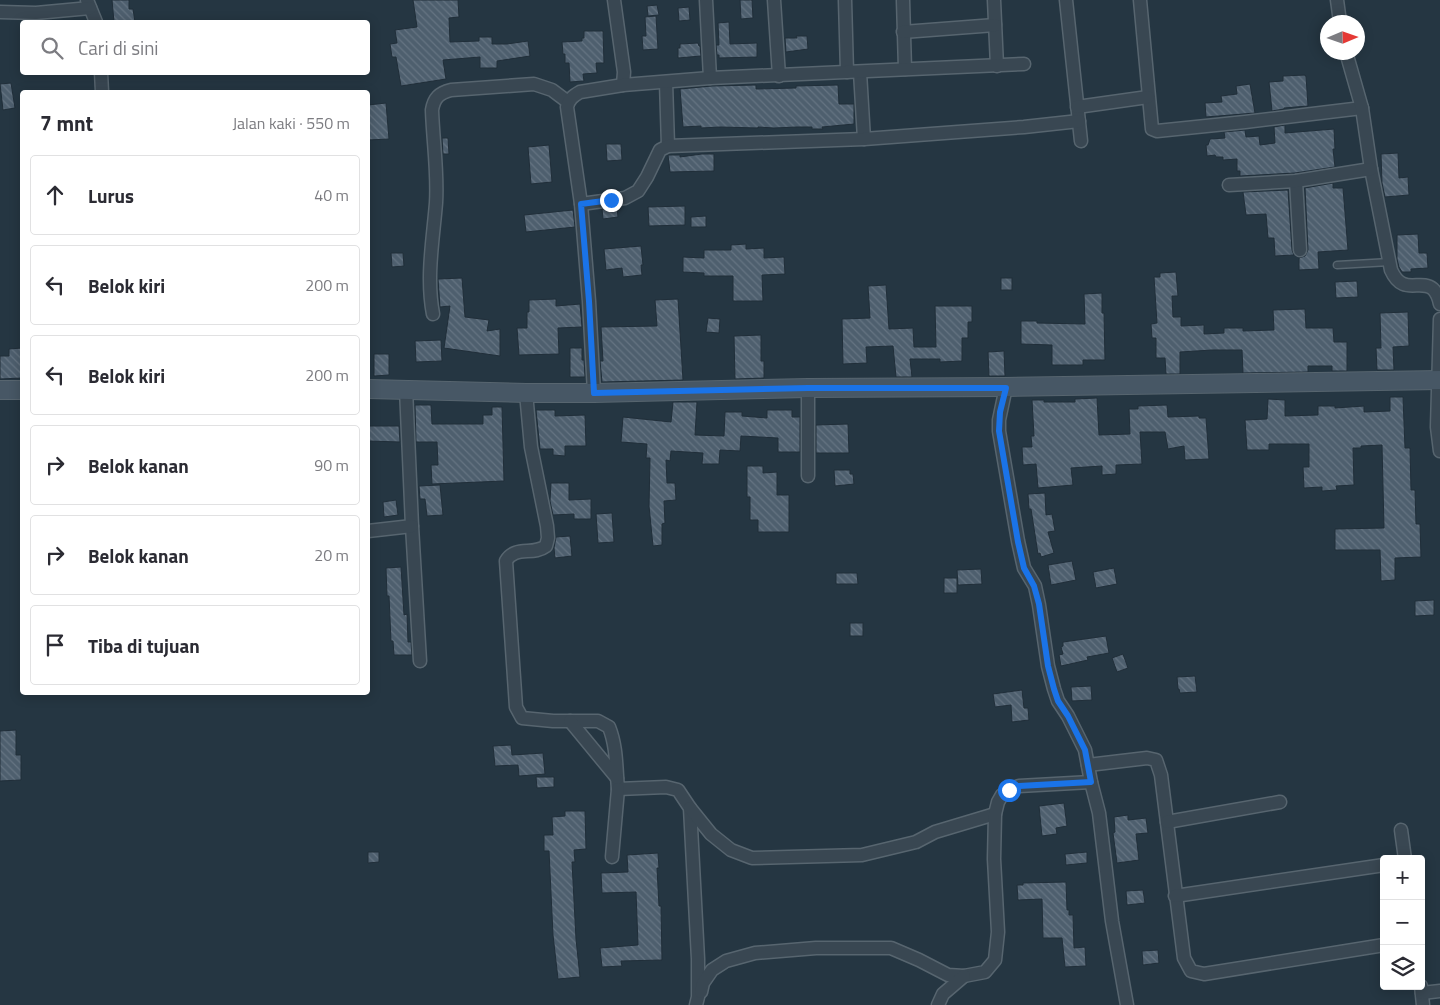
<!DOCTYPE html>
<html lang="id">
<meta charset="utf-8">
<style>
:root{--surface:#fff;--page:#f7f7f7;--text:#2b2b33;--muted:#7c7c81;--line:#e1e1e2}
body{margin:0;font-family:"Titillium Web",sans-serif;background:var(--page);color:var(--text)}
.controls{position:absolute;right:15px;bottom:15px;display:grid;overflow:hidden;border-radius:5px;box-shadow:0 2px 12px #0003}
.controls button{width:45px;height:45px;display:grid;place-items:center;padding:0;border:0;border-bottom:1px solid var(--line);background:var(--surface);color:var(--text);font:25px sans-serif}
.compass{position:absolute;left:1320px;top:15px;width:45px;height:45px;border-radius:50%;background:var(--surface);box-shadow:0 2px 12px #0003;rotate:88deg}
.stop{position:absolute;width:15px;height:15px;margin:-11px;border:4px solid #1a73e8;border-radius:50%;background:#fff}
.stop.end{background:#1a73e8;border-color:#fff;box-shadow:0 1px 5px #0008}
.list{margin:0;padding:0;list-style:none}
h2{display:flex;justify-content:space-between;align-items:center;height:65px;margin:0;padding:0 20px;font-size:21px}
h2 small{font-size:16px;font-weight:400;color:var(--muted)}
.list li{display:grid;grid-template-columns:32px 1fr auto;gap:15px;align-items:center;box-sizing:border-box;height:80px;margin:0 10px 10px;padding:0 10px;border:1px solid var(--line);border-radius:5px}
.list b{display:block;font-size:19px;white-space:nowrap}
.list em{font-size:16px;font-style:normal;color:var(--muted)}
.icon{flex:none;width:28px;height:28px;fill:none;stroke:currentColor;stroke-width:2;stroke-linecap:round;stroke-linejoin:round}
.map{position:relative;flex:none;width:1440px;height:1005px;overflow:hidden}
.search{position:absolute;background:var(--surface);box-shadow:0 2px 12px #0003;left:20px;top:20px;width:350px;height:55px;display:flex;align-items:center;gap:12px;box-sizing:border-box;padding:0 18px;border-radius:5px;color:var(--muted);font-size:19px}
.panel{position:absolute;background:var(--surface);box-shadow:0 2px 12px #0003;left:20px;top:90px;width:350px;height:605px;border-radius:5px}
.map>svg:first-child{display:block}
</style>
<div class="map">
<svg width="1440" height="1005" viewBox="0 0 1440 1005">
<defs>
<pattern id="building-back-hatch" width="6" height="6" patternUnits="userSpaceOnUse" patternTransform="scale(1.25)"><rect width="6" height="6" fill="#4e5f6e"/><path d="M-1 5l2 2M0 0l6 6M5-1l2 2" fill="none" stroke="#657482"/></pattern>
</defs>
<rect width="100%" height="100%" fill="#253642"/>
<g fill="url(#building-back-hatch)" stroke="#202e39">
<polygon points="112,0 129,0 129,9 133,9 135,22 114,22"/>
<polygon points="413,0 458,0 459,17 449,18 450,42 479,41 479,37 492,37 492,44 507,44 528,41 530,56 497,61 497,68 480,68 480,57 443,60 446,79 401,86 396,57 392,57 390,44 397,43 395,30 417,27"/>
<polygon points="740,0 752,0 753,18 741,19"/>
<polygon points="657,5 659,15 648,16 647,6"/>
<polygon points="689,7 690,20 679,21 678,8"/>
<polygon points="656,16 658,49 643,50 642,36 646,36 645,17"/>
<polygon points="729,22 730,44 757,43 757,57 719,58 719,55 717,55 716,45 719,45 718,23"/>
<polygon points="584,31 603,31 604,63 596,63 597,73 583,74 584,81 570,82 569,63 565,63 565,54 563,54 562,42 582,41 582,38 584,38"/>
<polygon points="796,36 807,36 808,49 786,52 785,38 797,38"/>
<polygon points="698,43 699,46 700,46 701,56 678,58 678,48 680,48 680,44"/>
<polygon points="1305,75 1305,76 1306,76 1308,106 1284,108 1284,109 1272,111 1269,82 1283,81 1283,76"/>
<polygon points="11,83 15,108 3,110 0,84"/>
<polygon points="1250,84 1255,113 1206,117 1205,103 1222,102 1221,96 1237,94 1236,86"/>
<polygon points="756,85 756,89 796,88 796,86 838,85 839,104 854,104 854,124 822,127 823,129 812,129 812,127 797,127 774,128 758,127 758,128 720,127 701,128 701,126 683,127 680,89 712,86"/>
<polygon points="386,103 389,139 368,140 368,130 369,130 368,105"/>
<polygon points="1285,125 1285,133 1334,129 1335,149 1333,149 1335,167 1295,173 1240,176 1240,171 1237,171 1237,159 1223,160 1223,157 1216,157 1215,155 1207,156 1206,145 1208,145 1210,139 1225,138 1224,132 1245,130 1246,137 1259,136 1260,145 1275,143 1274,127"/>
<polygon points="442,138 448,138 449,154 443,154"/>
<polygon points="606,144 621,144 622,160 607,161"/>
<polygon points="549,145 552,182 531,184 528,147"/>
<polygon points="1398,153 1399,178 1408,177 1409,195 1385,197 1382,183 1381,154"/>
<polygon points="702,154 714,154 714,171 670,172 668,155 680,155 680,157"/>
<polygon points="1333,183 1333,188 1343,188 1348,250 1318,252 1319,269 1299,270 1299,258 1305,256 1308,250 1305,188"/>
<polygon points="1288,190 1292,250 1294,255 1275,256 1274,238 1268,238 1266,214 1246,215 1243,192"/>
<polygon points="685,206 685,225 649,226 648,207"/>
<polygon points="617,207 618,217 603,219 602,209"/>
<polygon points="573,210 575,227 526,232 524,215"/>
<polygon points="706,216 706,227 691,227 691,217"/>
<polygon points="1418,234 1419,253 1427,253 1428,268 1411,269 1411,272 1402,272 1399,267 1397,259 1397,235"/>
<polygon points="746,244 746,249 764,248 764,258 784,257 785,274 762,275 763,301 733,301 733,276 704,276 704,273 683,272 683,257 704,258 704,250 731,250 731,245"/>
<polygon points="641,246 643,265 641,265 642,275 623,277 622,268 606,270 604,249"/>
<polygon points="391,253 403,253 404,266 392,267"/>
<polygon points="1176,272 1178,296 1172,296 1173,317 1181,317 1181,326 1204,325 1204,334 1224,333 1224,328 1243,328 1243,331 1273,330 1274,330 1273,310 1305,309 1306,328 1333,328 1334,342 1347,342 1347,371 1332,371 1332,366 1308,366 1308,372 1243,373 1242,350 1212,350 1180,352 1180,374 1166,374 1165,358 1156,358 1156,338 1152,338 1151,324 1157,323 1154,277 1160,277 1160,273"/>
<polygon points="462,278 465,317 489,320 487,331 500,329 500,356 444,348 450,306 440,307 438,279"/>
<rect x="1001" y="278" width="11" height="12"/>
<polygon points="1357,281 1358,297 1336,298 1335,282"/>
<polygon points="886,285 889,329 913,328 914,347 936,347 935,306 972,306 972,322 968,322 968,338 962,338 962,361 940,362 940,359 910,359 912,377 896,377 893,346 866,347 867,363 843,364 842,319 870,318 868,286"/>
<polygon points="1102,293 1102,313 1104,313 1105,360 1083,360 1083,365 1052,365 1052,345 1021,344 1021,321 1037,321 1037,323 1085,324 1084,294"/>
<polygon points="556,299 556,306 580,304 582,327 558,328 559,354 519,355 517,328 527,328 527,312 529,312 529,300"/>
<polygon points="678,299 683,380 602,382 600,361 603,361 601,327 657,326 655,300"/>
<polygon points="1408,312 1409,346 1393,347 1394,370 1377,370 1376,348 1381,348 1380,313"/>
<polygon points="708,318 720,319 719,333 706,332"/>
<polygon points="761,335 761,361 764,361 764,378 735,379 734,336"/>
<polygon points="441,340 442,361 416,362 415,341"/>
<polygon points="22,348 22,378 0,379 0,356 9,356 9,349"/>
<polygon points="570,348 582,348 582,360 584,360 585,377 570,377"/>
<polygon points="1004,351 1005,376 989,376 988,352"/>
<polygon points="374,354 389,354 389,375 374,376"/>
<polygon points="1390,397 1403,397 1405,448 1410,448 1411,490 1415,490 1416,524 1420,524 1421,557 1395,558 1395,580 1381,581 1380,550 1335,550 1335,529 1384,528 1382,445 1361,446 1361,448 1353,448 1354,485 1336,486 1337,490 1322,491 1322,487 1304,488 1303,467 1309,467 1309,444 1269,444 1269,450 1247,450 1245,420 1267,419 1268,399 1285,400 1285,416 1318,415 1318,406 1335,406 1335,408 1364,406 1364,412 1390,411"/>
<polygon points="1097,398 1099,435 1130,434 1129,409 1138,409 1138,406 1167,405 1168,417 1199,416 1199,418 1206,418 1209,459 1185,460 1184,446 1168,449 1165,432 1140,432 1142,464 1116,465 1116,474 1102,475 1102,466 1071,468 1073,485 1038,488 1036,464 1023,465 1022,447 1032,447 1031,436 1034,436 1032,400 1044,400 1044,402 1075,402 1075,399"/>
<polygon points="673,402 697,402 695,435 724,436 725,412 742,412 742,416 767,418 767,410 792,410 792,417 800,417 800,452 778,452 778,438 741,436 740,451 720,450 719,464 702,464 703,453 671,451 670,461 666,460 667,483 675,483 676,500 664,501 665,523 662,524 662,545 653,546 649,506 650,458 646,458 647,444 621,442 623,417 671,422"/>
<polygon points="415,405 431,405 432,424 483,424 483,415 492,415 492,407 502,407 504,481 432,484 431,465 438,465 437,442 416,442"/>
<polygon points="536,410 555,410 555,416 585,415 586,446 565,446 565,456 553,455 553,449 540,449"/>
<polygon points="848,424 849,453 816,453 816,425"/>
<polygon points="368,426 399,426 400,442 368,441"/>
<polygon points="747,466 763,466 763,473 777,472 777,495 789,495 789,532 758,532 758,520 750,520 750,497 747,497"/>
<polygon points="834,470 850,470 850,474 853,474 854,484 835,486"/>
<polygon points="551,483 569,483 569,500 591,499 591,519 574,519 574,514 553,515 550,501"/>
<polygon points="440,485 443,515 427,516 425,499 420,499 419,486"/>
<polygon points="1045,493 1046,515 1052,514 1055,531 1048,532 1054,553 1041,557 1040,553 1038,554 1031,509 1029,509 1028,494"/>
<polygon points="396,500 398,515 384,517 383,502"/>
<polygon points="612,513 614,542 598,543 596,514"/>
<polygon points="570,536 572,556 555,558 554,548 556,537"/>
<polygon points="1072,561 1076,580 1051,585 1048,565"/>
<polygon points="401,567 404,615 407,614 408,642 411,642 412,655 394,655 393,641 391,641 389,596 387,596 386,568"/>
<polygon points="1114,568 1117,584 1096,588 1093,572"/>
<polygon points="981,569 982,584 958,585 957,570"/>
<polygon points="836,573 857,573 858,584 836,584"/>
<rect x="944" y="578" width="13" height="15"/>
<polygon points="1434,600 1434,615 1415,616 1415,601"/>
<rect x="850" y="623" width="13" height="13"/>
<polygon points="1106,636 1109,653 1087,657 1088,660 1061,666 1059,655 1063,654 1061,647 1063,646 1063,642"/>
<polygon points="1123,654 1128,668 1117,672 1112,658"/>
<polygon points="1195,676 1197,692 1180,693 1179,689 1178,689 1177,677"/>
<polygon points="1091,686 1092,700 1072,701 1071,687"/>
<polygon points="1022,690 1024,708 1028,708 1029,720 1012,722 1011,705 995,707 993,694"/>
<polygon points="16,730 16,755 21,755 21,780 0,781 0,731"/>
<polygon points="511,745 512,755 543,753 545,774 519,776 518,765 495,766 493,746"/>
<polygon points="536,777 554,777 554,787 537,788"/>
<polygon points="1064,803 1067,826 1056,828 1057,834 1042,836 1039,806"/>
<polygon points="565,811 585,811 586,849 574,850 575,862 572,862 576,939 580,977 558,979 553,935 549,851 544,851 544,835 553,835 552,817 565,816"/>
<polygon points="1128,815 1128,820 1146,818 1148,833 1136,834 1139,860 1117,863 1113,833 1115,832 1114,817"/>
<polygon points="368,852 379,852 379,862 368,863"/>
<polygon points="1087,852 1087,863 1066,865 1065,854"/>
<polygon points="658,853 659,868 657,868 659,906 661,906 662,960 621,961 622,966 602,967 600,948 638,945 636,892 602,893 601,873 628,872 627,855"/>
<polygon points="1066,882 1067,910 1069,910 1069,915 1073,915 1074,948 1085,947 1086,966 1065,967 1062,938 1043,938 1042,899 1018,900 1017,885 1023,885 1023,883"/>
<polygon points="1143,890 1145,903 1127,905 1126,891"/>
<polygon points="1158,950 1159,963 1143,965 1142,951"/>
</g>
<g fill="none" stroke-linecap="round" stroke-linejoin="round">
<defs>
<polyline id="service" points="1337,265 1390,262"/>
<g id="minor">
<polyline points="87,0 96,22"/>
<polyline points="614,0 624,72 623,85"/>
<polyline points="706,0 710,78"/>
<polyline points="774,0 779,76"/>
<polyline points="845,0 847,72"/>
<polyline points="903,0 905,69"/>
<polyline points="994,0 997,66"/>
<polyline points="1066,0 1081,141"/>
<polyline points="1140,0 1152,129 1157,131 1245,122 1362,108"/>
<polyline points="1337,0 1340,22"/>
<polyline points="0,12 36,13 90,8"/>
<polyline points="903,32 995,25"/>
<path d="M1346 52 1362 108 1371 169 1391 270C1403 297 1420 278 1433 289 1437 293 1439 299 1440 304"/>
<polyline points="101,72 102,92"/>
<polyline points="860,72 864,139"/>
<polyline points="666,82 668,146"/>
<polyline points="1077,107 1148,97"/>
<polyline points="1296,181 1300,250"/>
<polyline points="1229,185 1296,181 1371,169"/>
<polyline points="581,204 625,198 638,191 647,177 660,150 668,146 864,139 1024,127 1079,121"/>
<path d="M433 314C426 277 433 240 436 203 438 172 433 141 432 110 434 98 439 93 451 90L534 84 552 90 568 102"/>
<polyline points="1440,319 1437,427 1440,451"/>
<polyline points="1006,387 999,420 999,431 1018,541 1024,568 1035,586 1039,605 1048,666 1054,689 1058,701 1068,716 1085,750 1091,782 1099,813 1112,921 1127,1005"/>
<polyline points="406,389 412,526 420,661"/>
<path d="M526 393 531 447 547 526 548 538 546 546C533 556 515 545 506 561L516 707 522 718 553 721H598L609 727C617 747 616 768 618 789L666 787 678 790 690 808 698 959V997L696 1005"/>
<path d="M594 393 589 301 581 204 567 107C569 99 573 96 580 92L623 85 710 78 1024 64"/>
<polyline points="808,476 808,388"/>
<polyline points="368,531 412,526"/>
<polyline points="570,721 617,778"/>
<polyline points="1088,765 1147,758 1156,760 1161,775 1184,958 1191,971 1204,974 1384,945"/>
<polyline points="690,808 711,834 731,850 752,858 862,855 916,842 935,832 995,814"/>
<polyline points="1167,822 1280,802"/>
<polyline points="1401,830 1405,859"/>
<polyline points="612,857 618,789"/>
<polyline points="1175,896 1384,865"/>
<polyline points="1421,986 1423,1005"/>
<polyline points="701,992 703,983 712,970 726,961 755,953 816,948 891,948 919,960 948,975 964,976 985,972 995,960 998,932 994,859 995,814 998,802 1002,795 1009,790 1019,786 1091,782"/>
<polyline points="1422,993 1440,991"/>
<polyline points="938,1005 943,994 964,976"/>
</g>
<g id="secondary">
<polyline points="368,389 526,393 594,393 808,388 1006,387 1440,380"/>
<polyline points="0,390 22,390"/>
</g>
</defs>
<use href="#service" stroke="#57656f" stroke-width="9"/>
<use href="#minor" stroke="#57656f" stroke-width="15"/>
<use href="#secondary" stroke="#57656f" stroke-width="20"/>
<use href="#service" stroke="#394752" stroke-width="6"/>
<use href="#minor" stroke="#394752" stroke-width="12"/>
<use href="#secondary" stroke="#475765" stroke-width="18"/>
</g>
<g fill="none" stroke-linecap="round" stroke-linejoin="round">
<polyline stroke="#1a73e8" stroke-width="6" points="611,200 581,204 589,301 594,393 808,388 1006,388 1000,412 999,431 1018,542 1024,568 1034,586 1039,604 1048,666 1054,689 1058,701 1068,716 1085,750 1091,782 1019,786 1009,790"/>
</g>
</svg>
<div class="controls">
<button>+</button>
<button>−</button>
<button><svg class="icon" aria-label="layers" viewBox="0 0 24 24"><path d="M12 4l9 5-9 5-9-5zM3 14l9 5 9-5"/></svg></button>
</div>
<svg class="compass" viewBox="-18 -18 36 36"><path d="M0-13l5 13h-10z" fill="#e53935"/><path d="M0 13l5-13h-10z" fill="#7c7c81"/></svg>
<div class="stop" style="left:1009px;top:790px"></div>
<div class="stop end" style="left:611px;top:200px"></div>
<div class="search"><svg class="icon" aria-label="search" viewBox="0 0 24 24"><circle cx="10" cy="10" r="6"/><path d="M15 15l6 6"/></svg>Cari di sini</div>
<section class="panel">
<h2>7 mnt<small>Jalan kaki · 550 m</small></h2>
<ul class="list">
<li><svg class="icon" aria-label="ahead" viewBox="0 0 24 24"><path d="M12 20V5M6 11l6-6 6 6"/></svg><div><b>Lurus</b></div><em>40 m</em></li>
<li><svg class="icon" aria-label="left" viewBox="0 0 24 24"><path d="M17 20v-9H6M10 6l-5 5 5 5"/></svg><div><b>Belok kiri</b></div><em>200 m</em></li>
<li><svg class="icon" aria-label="left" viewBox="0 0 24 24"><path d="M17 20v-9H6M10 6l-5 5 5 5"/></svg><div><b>Belok kiri</b></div><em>200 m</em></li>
<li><svg class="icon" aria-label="right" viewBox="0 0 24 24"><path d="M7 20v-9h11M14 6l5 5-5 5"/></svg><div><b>Belok kanan</b></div><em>90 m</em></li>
<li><svg class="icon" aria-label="right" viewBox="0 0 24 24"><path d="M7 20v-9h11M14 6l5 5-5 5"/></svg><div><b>Belok kanan</b></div><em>20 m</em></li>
<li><svg class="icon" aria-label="arrive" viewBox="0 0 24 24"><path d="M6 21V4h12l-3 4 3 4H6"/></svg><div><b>Tiba di tujuan</b></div></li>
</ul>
</section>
</div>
